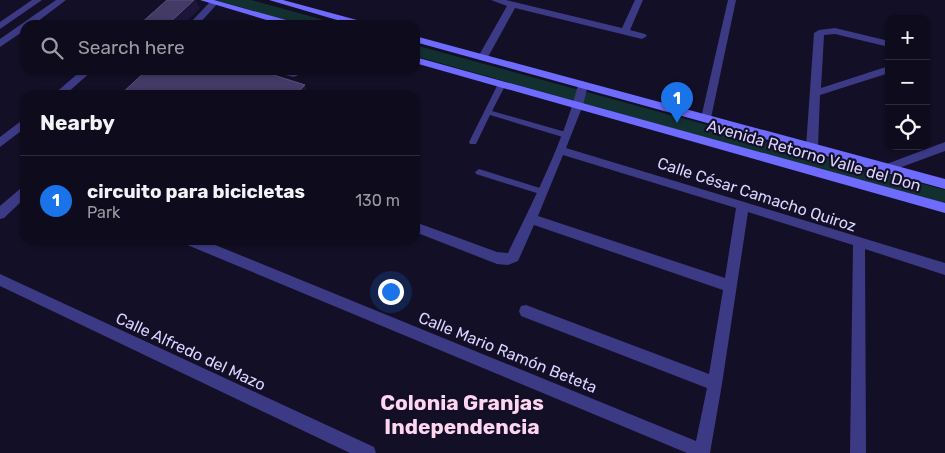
<!DOCTYPE html>
<meta charset="utf-8">
<style>
:root{--surface:#0e0b1c;--page:#1c1929;--text:#f1f3f6;--muted:#9b9ba3;--line:#2e2b3b;--accent:#1a73e8}
body{margin:0;font-family:Rubik,sans-serif;background:var(--page);color:var(--text)}
.controls{position:absolute;right:15px;top:15px;display:grid;overflow:hidden;border-radius:10px;box-shadow:0 1px 4px #0004}
.controls button{width:45px;height:45px;display:grid;place-items:center;padding:0;border:0;border-bottom:1px solid var(--line);background:var(--surface);color:var(--text);font:25px sans-serif}
.you{position:absolute;left:390px;top:291px;width:18px;height:18px;margin:-12px;border:4px solid #fff;border-radius:50%;background:#1a73e8;box-shadow:0 0 0 8px #1a73e833}
.badge{display:grid;place-items:center;width:32px;height:32px;border-radius:50%;background:var(--accent);color:#fff;font-size:16px;font-weight:700}
.pin{position:absolute;translate:-50% -41px;filter:drop-shadow(0 1px 2px #0008)}
.pin::after{content:'';position:absolute;top:26px;width:18px;height:15px;background:inherit;clip-path:polygon(0 0,100% 0,50% 100%)}
.list{margin:0;padding:0;list-style:none}
h2{display:flex;justify-content:space-between;align-items:center;height:65px;margin:0;padding:0 20px;font-size:21px}
h2 small{font-size:16px;font-weight:400;color:var(--muted)}
.list li{display:grid;grid-template-columns:32px 1fr auto;gap:15px;align-items:center;box-sizing:border-box;height:90px;padding:0 20px;border-top:1px solid var(--line)}
.list b{display:block;font-size:19px;white-space:nowrap}
.list p{margin:0;font-size:16px;white-space:nowrap;color:var(--muted)}
.list em{font-size:16px;font-style:normal;color:var(--muted)}
.icon{flex:none;width:28px;height:28px;fill:none;stroke:currentColor;stroke-width:2;stroke-linecap:round;stroke-linejoin:round}
.map{position:relative;flex:none;width:945px;height:453px;overflow:hidden}
.search{position:absolute;background:var(--surface);box-shadow:0 1px 4px #0004;left:20px;top:20px;width:400px;height:55px;display:flex;align-items:center;gap:12px;box-sizing:border-box;padding:0 18px;border-radius:15px;color:var(--muted);font-size:19px}
.panel{position:absolute;background:var(--surface);box-shadow:0 1px 4px #0004;left:20px;top:90px;width:400px;height:155px;border-radius:15px}
.map>svg:first-child{display:block}
</style>
<div class="map">
<svg width="945" height="453" viewBox="0 0 945 453">
<rect width="100%" height="100%" fill="#130f26"/>
<g fill="#12302f">
<polygon points="215,0 251,0 342,25 304,25"/>
<polygon points="415,45 945,190 945,205 415,56"/>
</g>
<g fill="none" stroke-linecap="round" stroke-linejoin="round">
<g fill="#3d3a85" fill-rule="evenodd">
<polygon points="270,70 284,70 293,72 299,70 309,70 294,77 272,72"/>
<polygon points="498,84 504,84 505,86 492,111 569,133 570,135 569,137 566,138 490,115 476,144 470,144 469,142"/>
<polygon points="479,169 546,190 547,192 543,195 476,174 475,172"/>
</g>
<g fill="#3d3a85" fill-rule="evenodd">
<polygon points="32,0 42,0 0,29 0,22"/>
<polygon points="56,0 66,0 33,25 25,25 25,30 0,47 0,39"/>
<polygon points="214,0 218,3 198,25 188,25 211,1"/>
<polygon points="491,0 506,0 622,28 635,0 643,0 630,30 645,34 647,36 642,39 515,8 488,57 483,60 478,57 507,6"/>
<polygon points="728,0 736,0 711,118 706,122 701,118"/>
<polygon points="835,28 889,41 889,47 835,34 824,35 821,88 889,66 889,73 820,95 818,147 812,151 806,147 814,33 819,30"/>
<polygon points="82,70 93,70 65,95 53,95"/>
<path d="M583 81 588 85 583 105 566 148 945 263V275L865 249 866 453H850L853 245 748 212 722 384 710 453H687L185 244 183 240H203L696 441 707 388 521 316 519 311 521 306 526 305 709 374 723 290 534 225 518 261 508 265 497 264 415 232V222L497 252 508 253C534 199 563 143 578 85ZM563 155 736 208 725 278 538 216Z"/>
<polygon points="25,118 25,128 0,147 0,137"/>
<polygon points="945,142 945,151 888,172 882,168 884,165"/>
<polygon points="25,186 25,198 4,218 0,219 0,206 21,188"/>
<polygon points="0,274 374,447 376,453 350,453 0,286"/>
</g>
<g fill="#6f6bff" fill-rule="evenodd">
<polygon points="200,0 214,0 297,23 299,25 283,25"/>
<polygon points="269,0 283,0 368,23 370,25 354,25"/>
<polygon points="415,36 945,179 945,189 415,42"/>
<polygon points="415,57 945,203 945,213 415,63"/>
</g>
</g>
<g fill="#1d163a">
<polygon points="194,0 196,0 200,8 183,25 167,25"/>
<polygon points="305,85 308,94 307,95 295,95"/>
</g>
<g fill="#433a66" stroke="#5a527e">
<polygon points="167,0 194,0 167,25 139,25"/>
<polygon points="147,70 258,70 305,85 295,95 120,95"/>
</g>
<g text-anchor="middle" stroke-width="4.5" stroke-linejoin="round" paint-order="stroke">
<g font-size="16" fill="#d9d4ff" stroke="#130f26">
<text transform="translate(814 155) rotate(16)" y="6">Avenida Retorno Valle del Don</text>
<text transform="translate(757 194) rotate(18)" y="6">Calle César Camacho Quiroz</text>
<text transform="translate(191 351) rotate(25)" y="6">Calle Alfredo del Mazo</text>
<text transform="translate(508 352) rotate(22)" y="6">Calle Mario Ramón Beteta</text>
</g>
<g font-size="21" font-weight="bold" fill="#ffd6f0" stroke="#130f26">
<text x="462" y="410">Colonia Granjas<tspan x="462" dy="24">Independencia</tspan></text>
</g>
</g>
</svg>
<div class="controls">
<button>+</button>
<button>−</button>
<button><svg class="icon" aria-label="locate" viewBox="0 0 24 24"><circle cx="12" cy="12" r="6"/><path d="M12 2v4M12 18v4M2 12h4M18 12h4"/></svg></button>
</div>
<div class="you"></div>
<div class="pin badge" style="left:677px;top:123px">1</div>
<div class="search"><svg class="icon" aria-label="search" viewBox="0 0 24 24"><circle cx="10" cy="10" r="6"/><path d="M15 15l6 6"/></svg>Search here</div>
<section class="panel">
<h2>Nearby<small></small></h2>
<ul class="list">
<li><span class="badge">1</span><div><b>circuito para bicicletas</b><p>Park</p></div><em>130 m</em></li>
</ul>
</section>
</div>
